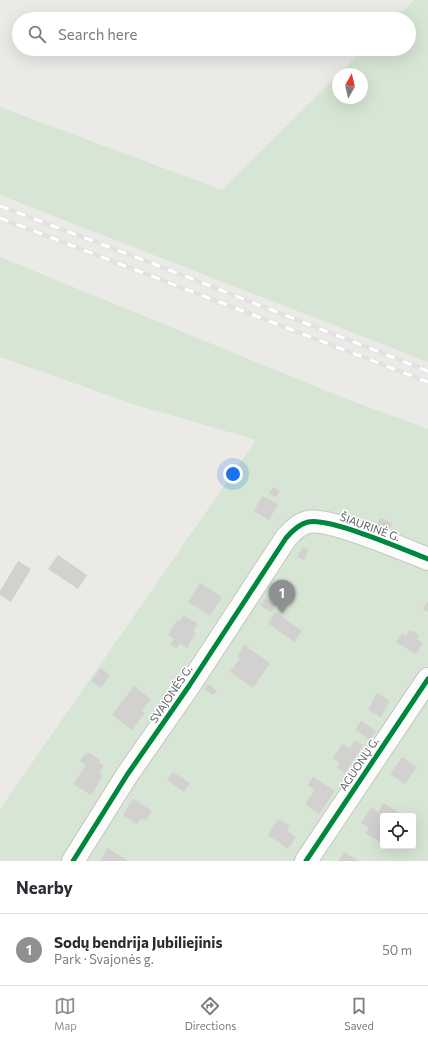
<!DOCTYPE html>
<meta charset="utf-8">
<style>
:root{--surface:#fff;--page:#f2f2f3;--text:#2b2b33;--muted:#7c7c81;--line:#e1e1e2;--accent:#8e9091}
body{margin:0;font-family:Commissioner,sans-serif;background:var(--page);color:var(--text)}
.controls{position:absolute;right:12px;bottom:12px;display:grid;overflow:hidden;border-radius:4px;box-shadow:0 4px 16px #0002}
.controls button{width:36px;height:36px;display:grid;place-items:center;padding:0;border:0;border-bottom:1px solid var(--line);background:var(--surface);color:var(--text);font:20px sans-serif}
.compass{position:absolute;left:332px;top:68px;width:36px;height:36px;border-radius:50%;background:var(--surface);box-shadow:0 4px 16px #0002;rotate:8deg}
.you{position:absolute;left:233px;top:474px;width:14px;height:14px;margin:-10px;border:3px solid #fff;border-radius:50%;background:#1a73e8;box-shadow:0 0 0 6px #1a73e833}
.badge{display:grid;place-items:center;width:26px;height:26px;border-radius:50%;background:var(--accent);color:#fff;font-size:13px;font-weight:700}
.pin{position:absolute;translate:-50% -33px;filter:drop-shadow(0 1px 2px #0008)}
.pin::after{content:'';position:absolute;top:21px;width:14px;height:12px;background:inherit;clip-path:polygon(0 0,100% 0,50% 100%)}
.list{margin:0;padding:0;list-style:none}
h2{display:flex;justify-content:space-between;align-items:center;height:52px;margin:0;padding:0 16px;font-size:17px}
h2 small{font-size:13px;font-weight:400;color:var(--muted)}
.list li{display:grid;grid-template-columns:26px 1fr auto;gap:12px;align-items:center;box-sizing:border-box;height:72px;padding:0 16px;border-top:1px solid var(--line)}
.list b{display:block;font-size:15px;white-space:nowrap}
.list p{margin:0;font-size:13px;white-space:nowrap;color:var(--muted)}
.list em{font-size:13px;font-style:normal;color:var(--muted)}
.icon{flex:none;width:22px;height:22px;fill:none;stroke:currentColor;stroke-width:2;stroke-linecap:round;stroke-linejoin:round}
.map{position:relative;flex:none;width:428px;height:861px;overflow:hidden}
.search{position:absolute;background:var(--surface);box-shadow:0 4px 16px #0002;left:12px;right:12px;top:12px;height:44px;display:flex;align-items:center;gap:10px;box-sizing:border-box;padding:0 14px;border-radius:22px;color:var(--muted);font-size:15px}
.sheet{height:124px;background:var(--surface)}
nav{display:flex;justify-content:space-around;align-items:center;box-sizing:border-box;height:56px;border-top:1px solid var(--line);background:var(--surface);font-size:11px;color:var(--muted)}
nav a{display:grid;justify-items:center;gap:2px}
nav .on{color:var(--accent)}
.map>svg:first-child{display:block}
</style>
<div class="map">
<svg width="428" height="861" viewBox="0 0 428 861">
<rect width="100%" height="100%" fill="#ebeae7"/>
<g fill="#d6e5d4" fill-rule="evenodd">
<polygon points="414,0 428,0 428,362 0,195 0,107 222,190 338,75 338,98 362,98 362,74 339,74 364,49 409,49 409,19 394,19"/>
<path d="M0 257 341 397 428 429V861H0V809L256 440 133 404 0 357ZM383 816H413V846H383Z"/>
</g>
<g fill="#d2d1cf">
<polygon points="273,487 280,491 276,497 269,494"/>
<polygon points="262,496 278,504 269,520 254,511"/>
<polygon points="380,518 392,523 389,532 376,527"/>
<polygon points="303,547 309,550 304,560 297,557"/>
<polygon points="58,555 87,575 78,589 48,569"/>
<polygon points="18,561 31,569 11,602 0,595 0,591"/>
<polygon points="200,583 222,597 210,616 188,602"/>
<polygon points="265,598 276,605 272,612 260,606"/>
<polygon points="428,601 428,612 423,609"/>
<polygon points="275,612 302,631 294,642 268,623"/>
<polygon points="183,615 198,624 193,631 196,633 187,648 180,643 177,648 170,644 174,639 168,635 177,620 179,622"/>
<polygon points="410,630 419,635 417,639 423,643 416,654 396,642 402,633 406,636"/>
<polygon points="244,645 270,663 253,688 230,672 240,658 237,656"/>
<polygon points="101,668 110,675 101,688 91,681"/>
<polygon points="208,684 217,691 213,695 204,689"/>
<polygon points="134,686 151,699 142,711 145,713 132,730 112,715"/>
<polygon points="377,693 390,701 381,717 368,710"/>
<polygon points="361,721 376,731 370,740 355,730"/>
<polygon points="355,740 363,745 345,773 337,768 340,763 333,758 342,744 350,748"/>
<polygon points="88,752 100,760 99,762 104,765 99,774 103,776 91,795 73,784 86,765 80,761 85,754 86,755"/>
<polygon points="402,757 417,767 405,784 390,774"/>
<polygon points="173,772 190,783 184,792 167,780"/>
<polygon points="313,777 335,791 319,814 305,804 315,790 308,785"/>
<polygon points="133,799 152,811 146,821 141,818 137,824 123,815"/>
<polygon points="384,803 402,815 401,816 383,816 383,844 365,833 369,828 361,823 371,807 378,812"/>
<polygon points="278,819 290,826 287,831 296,837 288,849 268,835"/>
<polygon points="108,848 128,861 100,861"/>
<polygon points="345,852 358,861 338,861"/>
</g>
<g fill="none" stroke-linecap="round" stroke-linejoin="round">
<defs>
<g id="minor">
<path d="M73 861 127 775 189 686 286 538C292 531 299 524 308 522 329 517 405 550 428 559"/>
<polyline points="306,861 428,679"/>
</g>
</defs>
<use href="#minor" stroke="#c6c6c6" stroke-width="24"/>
<use href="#minor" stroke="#fcfcfb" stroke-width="22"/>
<defs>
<g id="rail">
<polyline points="0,206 154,264 428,371"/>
<polyline points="0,218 428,382"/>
</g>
</defs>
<use href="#rail" stroke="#e2e2e2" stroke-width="4.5"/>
<use href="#rail" stroke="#fff" stroke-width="3" stroke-dasharray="9" stroke-linecap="butt"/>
<defs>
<g id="cycleway">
<path d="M73 861 127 775 189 686 286 538C292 531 299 524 308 522 329 517 405 550 428 559"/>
<polyline points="306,861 428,679"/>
</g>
</defs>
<use href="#cycleway" stroke="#fff" stroke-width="8"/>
<use href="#cycleway" stroke="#00873e" stroke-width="5"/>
</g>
<g text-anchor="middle" stroke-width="3" stroke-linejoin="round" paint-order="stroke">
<g font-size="11" fill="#5c5f63" stroke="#fff">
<text transform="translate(370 527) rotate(20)" y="4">ŠIAURINĖ G.</text>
<text transform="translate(171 694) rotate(-56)" y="4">SVAJONĖS G.</text>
<text transform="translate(359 764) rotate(-56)" y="4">AGUONŲ G.</text>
</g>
</g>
</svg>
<div class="controls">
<button><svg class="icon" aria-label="locate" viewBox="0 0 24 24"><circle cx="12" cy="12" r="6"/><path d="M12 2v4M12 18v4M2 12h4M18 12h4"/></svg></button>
</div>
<svg class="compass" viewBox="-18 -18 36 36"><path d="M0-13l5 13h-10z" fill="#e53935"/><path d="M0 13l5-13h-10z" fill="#7c7c81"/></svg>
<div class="you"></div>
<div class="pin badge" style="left:282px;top:613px">1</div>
<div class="search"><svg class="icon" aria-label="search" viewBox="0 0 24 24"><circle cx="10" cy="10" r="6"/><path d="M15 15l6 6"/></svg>Search here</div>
</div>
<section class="sheet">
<h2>Nearby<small></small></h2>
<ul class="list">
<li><span class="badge">1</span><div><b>Sodų bendrija Jubiliejinis</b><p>Park · Svajonės g.</p></div><em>50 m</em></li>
</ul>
</section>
<nav>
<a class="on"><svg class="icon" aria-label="map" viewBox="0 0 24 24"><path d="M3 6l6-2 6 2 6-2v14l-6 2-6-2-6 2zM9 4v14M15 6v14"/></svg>Map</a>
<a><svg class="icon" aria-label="directions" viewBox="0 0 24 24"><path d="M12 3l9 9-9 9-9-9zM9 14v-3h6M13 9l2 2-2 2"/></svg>Directions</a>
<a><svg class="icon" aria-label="saved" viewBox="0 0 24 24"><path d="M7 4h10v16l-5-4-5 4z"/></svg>Saved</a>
</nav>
